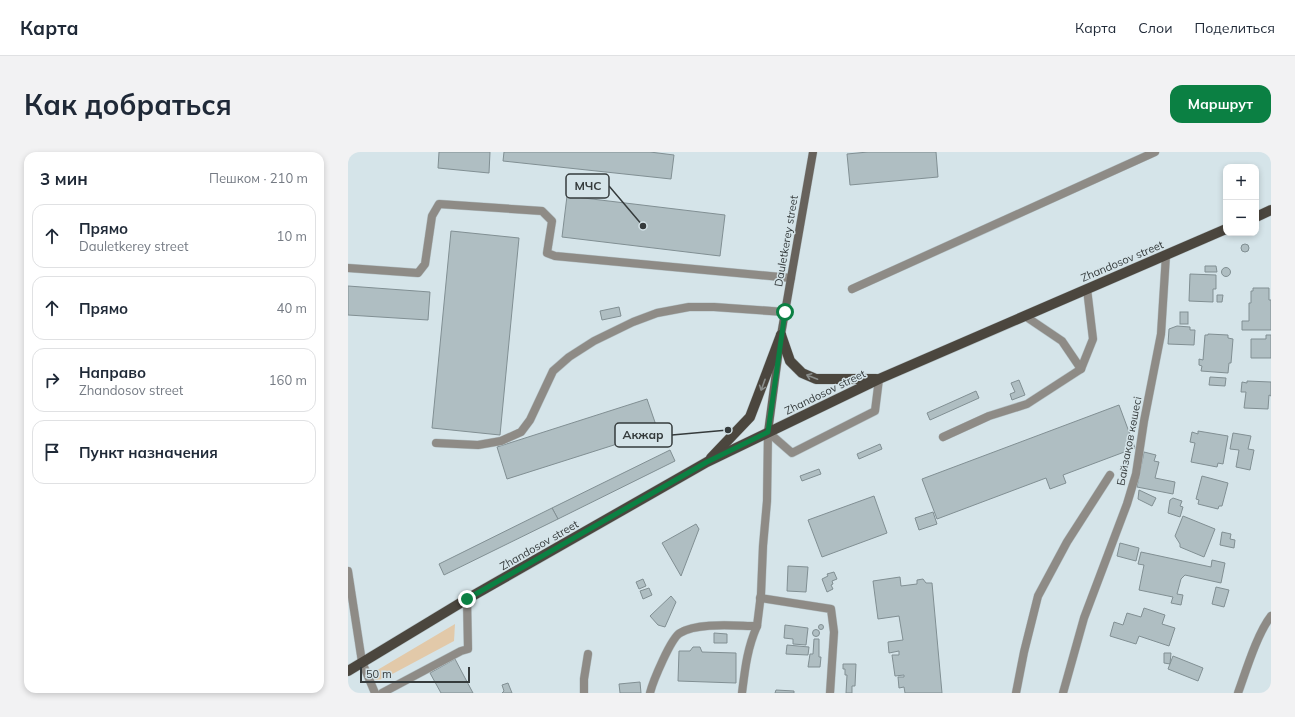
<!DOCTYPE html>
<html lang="ru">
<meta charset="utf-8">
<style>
:root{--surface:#fff;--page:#f2f2f3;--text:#1f2937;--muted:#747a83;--line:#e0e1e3;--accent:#0b8043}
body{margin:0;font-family:Mulish,sans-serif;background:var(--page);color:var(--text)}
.controls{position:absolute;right:12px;top:12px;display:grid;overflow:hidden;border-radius:8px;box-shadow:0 2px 6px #0003}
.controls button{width:36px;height:36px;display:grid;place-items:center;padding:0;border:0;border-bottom:1px solid var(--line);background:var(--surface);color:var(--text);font:20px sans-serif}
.scale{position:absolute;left:12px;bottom:10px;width:110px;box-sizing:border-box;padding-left:4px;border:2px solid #353b3c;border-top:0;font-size:11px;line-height:14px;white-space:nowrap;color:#353b3c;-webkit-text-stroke:3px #d5e4e9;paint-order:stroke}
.stop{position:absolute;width:12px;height:12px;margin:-9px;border:3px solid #0b8043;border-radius:50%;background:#fff}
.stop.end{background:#0b8043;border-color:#fff;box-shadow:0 1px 4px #0008}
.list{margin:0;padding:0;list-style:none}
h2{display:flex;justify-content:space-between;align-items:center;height:52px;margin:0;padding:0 16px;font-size:17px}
h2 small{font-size:13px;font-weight:400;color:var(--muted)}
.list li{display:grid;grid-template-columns:26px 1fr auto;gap:12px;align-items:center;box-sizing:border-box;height:64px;margin:0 8px 8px;padding:0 8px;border:1px solid var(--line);border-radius:12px}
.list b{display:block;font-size:15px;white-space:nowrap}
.list p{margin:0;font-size:13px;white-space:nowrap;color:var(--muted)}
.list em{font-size:13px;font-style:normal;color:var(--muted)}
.icon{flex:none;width:22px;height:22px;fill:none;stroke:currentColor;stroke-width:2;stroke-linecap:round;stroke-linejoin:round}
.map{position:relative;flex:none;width:923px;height:541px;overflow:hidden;border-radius:12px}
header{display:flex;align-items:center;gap:24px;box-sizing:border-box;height:56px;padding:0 20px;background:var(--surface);border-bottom:1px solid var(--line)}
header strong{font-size:19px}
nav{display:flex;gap:22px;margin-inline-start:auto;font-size:14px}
.intro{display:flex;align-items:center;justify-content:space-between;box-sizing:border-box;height:96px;padding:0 24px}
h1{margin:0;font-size:28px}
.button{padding:10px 18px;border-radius:12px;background:var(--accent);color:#fff;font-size:14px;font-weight:700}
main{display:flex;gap:24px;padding:0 24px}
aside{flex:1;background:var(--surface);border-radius:12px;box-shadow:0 2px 6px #0003}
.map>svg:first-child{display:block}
</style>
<header>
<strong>Карта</strong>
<nav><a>Карта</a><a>Слои</a><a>Поделиться</a></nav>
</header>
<div class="intro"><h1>Как добраться</h1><a class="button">Маршрут</a></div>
<main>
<aside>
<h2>3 мин<small>Пешком · 210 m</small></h2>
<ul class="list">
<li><svg class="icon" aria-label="ahead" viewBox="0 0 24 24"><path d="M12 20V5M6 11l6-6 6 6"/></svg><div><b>Прямо</b><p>Dauletkerey street</p></div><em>10 m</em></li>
<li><svg class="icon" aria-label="ahead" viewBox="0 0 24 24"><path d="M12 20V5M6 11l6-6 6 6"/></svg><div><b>Прямо</b></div><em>40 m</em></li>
<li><svg class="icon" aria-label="right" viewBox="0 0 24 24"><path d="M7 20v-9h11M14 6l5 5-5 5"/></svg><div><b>Направо</b><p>Zhandosov street</p></div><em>160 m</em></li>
<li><svg class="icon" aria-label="arrive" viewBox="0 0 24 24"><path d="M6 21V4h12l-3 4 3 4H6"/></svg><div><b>Пункт назначения</b></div></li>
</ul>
</aside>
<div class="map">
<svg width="923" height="541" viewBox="0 0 923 541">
<rect width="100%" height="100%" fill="#d5e4e9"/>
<polygon fill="#e2c9a9" points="107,472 106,489 35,527 27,528 25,525 26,520"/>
<g fill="#afbec2" stroke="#818f93">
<polygon points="91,0 142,0 141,21 90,16"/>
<polygon points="156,0 302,0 326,3 323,27 155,9"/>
<polygon points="520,0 588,0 590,25 502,33 499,2"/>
<polygon points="219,44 377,63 372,104 214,85"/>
<polygon points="103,79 171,86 152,283 84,276"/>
<circle cx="897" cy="96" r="4"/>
<polygon points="857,114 868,114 869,120 857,120"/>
<circle cx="878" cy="120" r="4.5"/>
<polygon points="842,122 868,123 868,137 865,137 865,150 841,149"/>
<polygon points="0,134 82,140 80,168 0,163"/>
<polygon points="905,136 921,136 921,148 923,148 923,178 894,178 894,169 901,169 901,151 903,151 903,139 905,139"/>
<polygon points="869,143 875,143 874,150 869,150"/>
<polygon points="271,155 273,164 254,168 252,159"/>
<rect x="832" y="160" width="8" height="12"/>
<polygon points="829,174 842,175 842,178 847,178 846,193 820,192 821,177"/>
<polygon points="860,182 880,183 880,186 885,187 883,211 881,211 880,221 853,219 854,214 851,213 851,207 855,208 857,183 860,183"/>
<polygon points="918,183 923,183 923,206 903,206 903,187 918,187"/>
<polygon points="862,225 878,226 877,234 861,233"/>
<polygon points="671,228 677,243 664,248 662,242 667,240 663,231"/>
<polygon points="899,229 923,230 923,244 921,243 920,257 896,256 898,240 893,240 894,230 899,231"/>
<polygon points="628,239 631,246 582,268 579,261"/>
<polygon points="299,247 310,279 159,327 149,295"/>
<polygon points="771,253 787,296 715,323 718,331 702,337 698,326 589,367 574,327"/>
<polygon points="850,279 880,284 875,312 870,311 869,315 843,310 847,291 842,290 844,280 850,282"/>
<polygon points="885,281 903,284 900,297 906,298 902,318 888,315 891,298 882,297"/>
<polygon points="532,292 534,297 511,307 509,302"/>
<polygon points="322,298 327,309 210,367 204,356"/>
<polygon points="796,300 808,303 806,309 811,310 807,326 827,330 825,342 789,335"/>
<polygon points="471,317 473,322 454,329 452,324"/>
<polygon points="854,324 880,331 874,354 871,354 870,357 850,352 851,348 848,347"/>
<polygon points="791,338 808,346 804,354 790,347"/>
<polygon points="526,344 539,381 474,405 460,368"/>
<polygon points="825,346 834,349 832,354 835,355 832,365 820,361 822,348"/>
<polygon points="204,356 210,367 96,423 91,412"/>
<polygon points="585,360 589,372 571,378 567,366"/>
<polygon points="835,364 867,377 856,405 832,395 832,392 827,384"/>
<polygon points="348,372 351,377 333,424 314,391"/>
<polygon points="874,380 883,382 882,387 887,388 886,396 872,393"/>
<polygon points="772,391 791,396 788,409 769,404"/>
<polygon points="793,400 863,415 864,408 877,411 873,431 837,423 833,427 829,442 835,443 833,453 823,451 825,445 791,438 796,413 790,412"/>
<polygon points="440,414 460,415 458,440 439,439"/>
<polygon points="486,420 489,427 484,429 485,432 483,433 485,437 479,440 474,427 480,424 479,422"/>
<polygon points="552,425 553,434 569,432 569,428 575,427 578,431 584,431 594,541 557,541 556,535 551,536 550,525 556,525 556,523 547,524 544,503 551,503 551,499 541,501 540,490 555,488 551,464 530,467 525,429"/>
<polygon points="295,427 298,434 291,437 288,430"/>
<polygon points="868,435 881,438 876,455 864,452"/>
<polygon points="301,436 304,443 295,447 292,439"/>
<polygon points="323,444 328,450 317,475 310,473 302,464"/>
<polygon points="796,456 817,463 814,472 827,476 821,494 791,484 788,492 762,484 766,470 775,473 779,461 793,465"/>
<circle cx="473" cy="475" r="2.5"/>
<polygon points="437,473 460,476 458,493 445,492 445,487 436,486"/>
<circle cx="468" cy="481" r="3.5"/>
<polygon points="366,481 379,482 379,491 366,491"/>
<polygon points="466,487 471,487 471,505 473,505 472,515 460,515 462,502 465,502"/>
<polygon points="439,493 461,495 460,503 438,502"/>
<polygon points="345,495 352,495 354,500 388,501 388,531 330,529 331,499 342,499"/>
<polygon points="816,501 823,501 822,512 816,511"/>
<polygon points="825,504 855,516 850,529 820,517"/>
<polygon points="107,507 125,541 93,541 82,521"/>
<polygon points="495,512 508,512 507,534 504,534 504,541 498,541 499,523 497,523 497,517 495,517"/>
<polygon points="292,530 293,541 272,541 271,532"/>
<polygon points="160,531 164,541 154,541 156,539 154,533"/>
<polygon points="428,538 446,539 446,541 427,541"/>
</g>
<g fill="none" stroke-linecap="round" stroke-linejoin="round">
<defs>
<g id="lane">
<polyline points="0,116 70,121 77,112 84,64 91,52 194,59 204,69 199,101 207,104 443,126"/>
<polyline points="504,137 807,0"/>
<polyline points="677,164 714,189 733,217"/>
<polyline points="420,280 444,301 527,259 531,227"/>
<polyline points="595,285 641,264 679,252 733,217 745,187 739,137"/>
<polyline points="88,291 130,293 153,289 173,280 182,268 205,219 221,205 246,189 285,170 309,161 341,155 366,155 437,160"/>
<polyline points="412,446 483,457 486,480 482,541"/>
<polyline points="34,541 113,499 120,497 119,447"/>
<polyline points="236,541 236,527 240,502"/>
<path d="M302 541C305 529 323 486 332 481 350 470 388 474 409 474L413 442 415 394 419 349 420 280"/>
<path d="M394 541C397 517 399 497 409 474"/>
<polyline points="668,541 676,500 690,444 719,390 762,323"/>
</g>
<g id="street">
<polyline points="0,419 14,510 27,541"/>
<polyline points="715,541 736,466 779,352 788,322 796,269 813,182 818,103"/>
<path d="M890 541C898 519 909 482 923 464"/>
</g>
<polyline id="secondary" points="420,280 433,183 465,0"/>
<g id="primary">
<polyline points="908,65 923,58"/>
<polyline points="433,183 442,209 454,221 468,227 528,227"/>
<polyline points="363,306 402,265 410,244 433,183"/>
<polyline points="0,519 119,447 359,310 531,227 878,77"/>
</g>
</defs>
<use href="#lane" stroke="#b5c2c6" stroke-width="9"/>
<use href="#street" stroke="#b5c2c6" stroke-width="9"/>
<use href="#secondary" stroke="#b5c2c6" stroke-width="9"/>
<use href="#primary" stroke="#b5c2c6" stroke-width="11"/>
<use href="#lane" stroke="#8e8b86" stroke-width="8"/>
<use href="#street" stroke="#8e8b86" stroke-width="8"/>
<use href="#secondary" stroke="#67625c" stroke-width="8"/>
<use href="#primary" stroke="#4b463e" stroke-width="10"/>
</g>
<defs><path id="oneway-shaft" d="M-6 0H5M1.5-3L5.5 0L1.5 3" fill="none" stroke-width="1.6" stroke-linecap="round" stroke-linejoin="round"/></defs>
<g stroke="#898d8b">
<use href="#oneway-shaft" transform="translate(464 225) rotate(-159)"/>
<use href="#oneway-shaft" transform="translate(415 233) rotate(110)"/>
</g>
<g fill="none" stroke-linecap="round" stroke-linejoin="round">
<polyline stroke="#0b8043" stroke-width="5" points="119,447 359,310 420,280 437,160"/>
</g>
<g text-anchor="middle" stroke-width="3" stroke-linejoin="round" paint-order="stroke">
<g font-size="11" fill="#353b3c" stroke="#d5e4e9">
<text transform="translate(438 89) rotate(-80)" y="4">Dauletkerey street</text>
<text transform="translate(774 109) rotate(-23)" y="4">Zhandosov street</text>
<text transform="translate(477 240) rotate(-26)" y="4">Zhandosov street</text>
<text transform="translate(781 289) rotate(-79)" y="4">Байзақов көшесі</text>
<text transform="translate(191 393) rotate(-30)" y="4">Zhandosov street</text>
</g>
</g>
<path fill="none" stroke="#353b3c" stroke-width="1.5" d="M295 74L261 34M380 278L324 283"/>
<g fill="#353b3c" stroke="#d5e4e9" stroke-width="1.5">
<circle cx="295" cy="74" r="4"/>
<circle cx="380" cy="278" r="4"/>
</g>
<g fill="#d5e4e9" stroke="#353b3c" stroke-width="1.5">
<rect x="218" y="22" width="43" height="24" rx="4"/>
<rect x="267" y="271" width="57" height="24" rx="4"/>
</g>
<g font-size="12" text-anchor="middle" font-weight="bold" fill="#353b3c">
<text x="240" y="38">МЧС</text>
<text x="295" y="287">Акжар</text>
</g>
</svg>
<div class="controls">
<button>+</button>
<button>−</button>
</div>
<div class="scale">50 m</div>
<div class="stop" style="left:437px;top:160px"></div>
<div class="stop end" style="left:119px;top:447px"></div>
</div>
</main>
